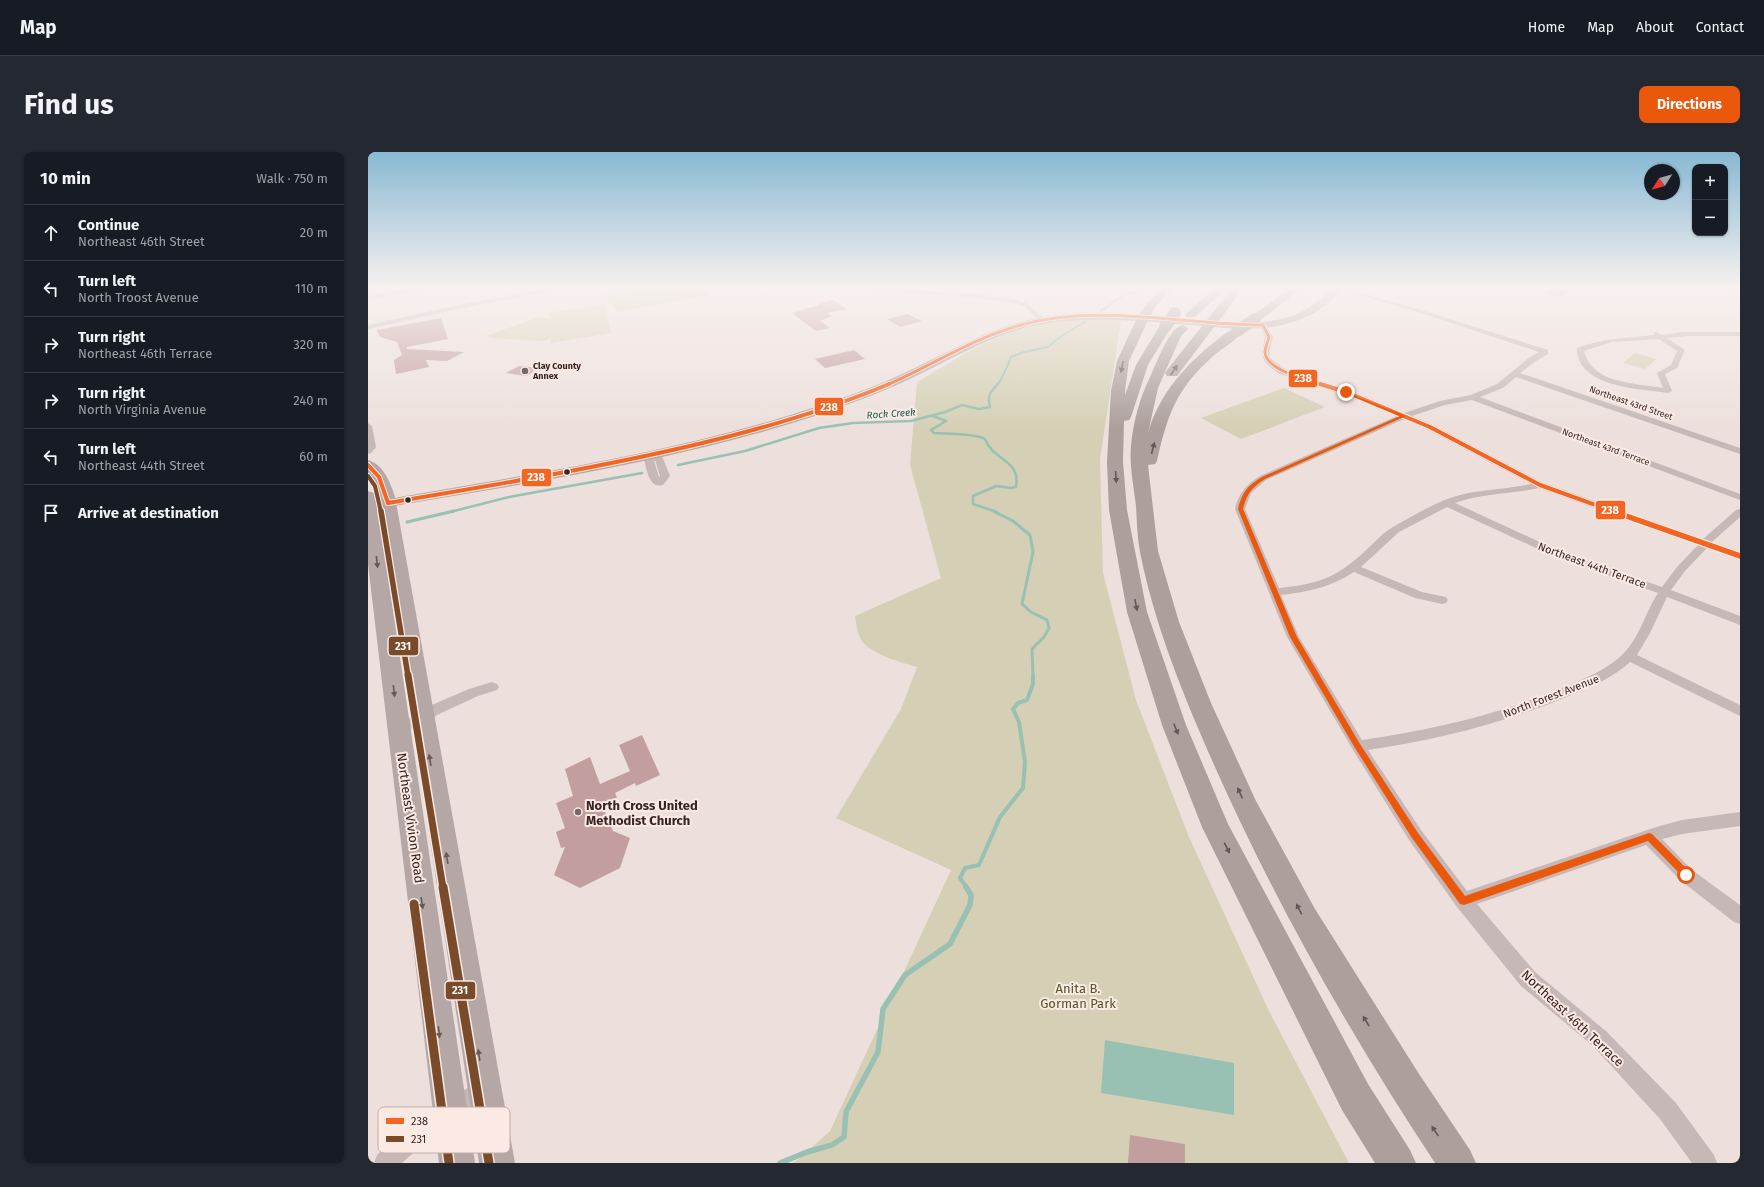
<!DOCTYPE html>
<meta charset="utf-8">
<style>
:root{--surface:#171b24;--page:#242831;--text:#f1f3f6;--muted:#9ea1a6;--line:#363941;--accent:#ea580c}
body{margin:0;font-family:"Fira Sans",sans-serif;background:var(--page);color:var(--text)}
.controls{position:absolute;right:12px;top:12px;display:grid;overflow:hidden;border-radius:8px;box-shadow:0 1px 3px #0004}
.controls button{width:36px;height:36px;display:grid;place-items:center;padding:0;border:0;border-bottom:1px solid var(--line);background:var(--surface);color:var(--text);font:20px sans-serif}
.compass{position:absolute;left:1276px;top:12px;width:36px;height:36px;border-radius:50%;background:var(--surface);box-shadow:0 1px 3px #0004;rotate:233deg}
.stop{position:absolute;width:12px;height:12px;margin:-9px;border:3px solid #ea580c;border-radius:50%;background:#fff}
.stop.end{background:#ea580c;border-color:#fff;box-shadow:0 1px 4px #0008}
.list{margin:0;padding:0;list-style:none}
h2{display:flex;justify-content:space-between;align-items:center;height:52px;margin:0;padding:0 16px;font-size:17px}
h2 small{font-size:13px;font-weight:400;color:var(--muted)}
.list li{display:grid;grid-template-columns:26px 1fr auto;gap:12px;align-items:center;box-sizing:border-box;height:56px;padding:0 16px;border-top:1px solid var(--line)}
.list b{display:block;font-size:15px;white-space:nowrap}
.list p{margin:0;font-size:13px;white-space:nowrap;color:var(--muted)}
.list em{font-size:13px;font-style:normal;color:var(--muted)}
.icon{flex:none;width:22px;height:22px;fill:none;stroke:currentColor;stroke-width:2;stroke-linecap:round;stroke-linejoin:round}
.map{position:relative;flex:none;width:1372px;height:1011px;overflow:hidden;border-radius:8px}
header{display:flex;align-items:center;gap:24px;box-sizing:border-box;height:56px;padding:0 20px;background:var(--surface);border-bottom:1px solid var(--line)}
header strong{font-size:19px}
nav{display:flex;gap:22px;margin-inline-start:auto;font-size:14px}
.intro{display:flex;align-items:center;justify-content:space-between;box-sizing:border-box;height:96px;padding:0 24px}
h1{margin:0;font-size:28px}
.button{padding:10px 18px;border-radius:8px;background:var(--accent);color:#fff;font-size:14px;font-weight:700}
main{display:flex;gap:24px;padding:0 24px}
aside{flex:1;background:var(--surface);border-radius:8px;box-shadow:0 1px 3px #0004}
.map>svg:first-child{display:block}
</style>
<header>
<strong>Map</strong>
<nav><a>Home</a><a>Map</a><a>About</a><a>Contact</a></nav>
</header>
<div class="intro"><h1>Find us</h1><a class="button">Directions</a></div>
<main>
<aside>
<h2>10 min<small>Walk · 750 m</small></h2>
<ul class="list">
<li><svg class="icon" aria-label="ahead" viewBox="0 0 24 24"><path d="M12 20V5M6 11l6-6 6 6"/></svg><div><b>Continue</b><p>Northeast 46th Street</p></div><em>20 m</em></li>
<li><svg class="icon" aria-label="left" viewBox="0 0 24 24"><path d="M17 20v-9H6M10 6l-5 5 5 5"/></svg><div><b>Turn left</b><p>North Troost Avenue</p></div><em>110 m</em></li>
<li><svg class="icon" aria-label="right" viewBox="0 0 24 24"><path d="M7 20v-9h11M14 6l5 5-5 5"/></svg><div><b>Turn right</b><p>Northeast 46th Terrace</p></div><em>320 m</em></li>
<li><svg class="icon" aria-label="right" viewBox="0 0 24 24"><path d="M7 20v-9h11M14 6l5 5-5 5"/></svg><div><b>Turn right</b><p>North Virginia Avenue</p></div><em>240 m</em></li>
<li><svg class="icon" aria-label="left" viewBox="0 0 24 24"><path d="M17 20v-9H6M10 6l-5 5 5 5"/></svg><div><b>Turn left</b><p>Northeast 44th Street</p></div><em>60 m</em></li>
<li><svg class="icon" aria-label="arrive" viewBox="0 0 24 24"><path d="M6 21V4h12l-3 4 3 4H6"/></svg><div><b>Arrive at destination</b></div></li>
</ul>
</aside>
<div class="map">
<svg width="1372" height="1011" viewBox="0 0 1372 1011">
<rect width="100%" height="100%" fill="#ede0dc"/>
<g fill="#d5d0b5">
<polygon points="289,134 332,134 341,143 249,160 237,144"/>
<polygon points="237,153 243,181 183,191 183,186 177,189 124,186 118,184 173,164 181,167 181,161"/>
<path d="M732 166 753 169 732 307 735 421 768 548 821 685 901 859 981 1011H426L462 979 583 718 468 666 533 557 549 515C534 511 499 501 492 486 489 479 488 471 487 464L573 426 542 313 549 230C582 211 622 184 659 175 683 168 707 168 732 166Z"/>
<polygon points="1267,201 1288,207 1277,217 1255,211"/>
<polygon points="916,236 957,255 873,287 833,266"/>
</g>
<polygon fill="#98c0b3" points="737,888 866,911 866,963 733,941"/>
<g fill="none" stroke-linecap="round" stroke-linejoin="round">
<g stroke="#98c0b3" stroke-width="2">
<polyline points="733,159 757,142 768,140 773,134"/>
<path d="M629 233C634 227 640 213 643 205L656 200 680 195 692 185 718 169"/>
</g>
<g stroke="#98c0b3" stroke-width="2.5">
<path d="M565 264 578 269 563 278 566 281C580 282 606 281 617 287 625 309 653 307 648 335L643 336 628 334 605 344V352L629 360"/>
<path d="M310 313 377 299 451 276 485 271 543 269 577 260 594 253 611 257 622 255C619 244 622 240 630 232"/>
<polyline points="82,360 141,345 274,321"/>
</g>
<g stroke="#98c0b3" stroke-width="3">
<polyline points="625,359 645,369 662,383 665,400 654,452 663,460 679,468 681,476 676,485 664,497 665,524"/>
<polyline points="39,370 86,359"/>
</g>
<polyline stroke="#98c0b3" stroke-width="4" points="599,736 592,726 597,716 611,713 632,665 655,636 657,610 651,570 645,557 650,551 659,548 665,532 665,523"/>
<polyline stroke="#98c0b3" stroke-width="5.5" points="412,1011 439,1000 464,993 476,985 478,960 510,900 515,857 537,823 582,792 602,753 603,743 598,735"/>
</g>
<g fill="#c29f9e">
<polygon points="1190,135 1204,139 1190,145 1178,141"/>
<polygon points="465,148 479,157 459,161 464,164 452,169 462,176 448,179 424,161 451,153 450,152 454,152 452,151"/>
<polygon points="540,162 554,169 532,175 519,167"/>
<polygon points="73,166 80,187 39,195 39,197 96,200 79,209 58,208 61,215 28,222 26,208 34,203 29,190 12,185 9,178"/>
<polygon points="486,198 497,207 457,216 447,207"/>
<polygon points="151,214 172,216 158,224 138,221"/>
<polygon points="274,583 292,623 268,634 267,631 247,641 249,646 234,653 245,679 262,686 252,716 212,736 186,723 197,695 193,696 188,680 197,676 188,651 205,644 197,617 222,605 232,632 262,619 251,593"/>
<polygon points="762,983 817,992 817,1011 760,1011"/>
</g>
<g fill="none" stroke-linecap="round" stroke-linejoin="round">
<g fill="#c5b8b6" fill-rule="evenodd">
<polygon points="58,134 75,134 0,148 0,144"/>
<polygon points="192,134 207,134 86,158 0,177 0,173 86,154"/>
<polygon points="443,134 484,134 611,142 647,147 660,152 677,168 672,169 656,154 646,151 611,146"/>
<path d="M970 135 1057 159 1180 198V202L1168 209 1152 221 1372 296V302L1148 225 1135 236 1112 245 1372 342V348L1104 248 1077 253 1044 264 1065 273 1175 331 1335 387 1368 358 1372 357V365L1344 390 1372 400V407L1339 396 1317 419 1303 438 1372 464V473L1299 445 1282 481 1269 503 1372 553V564L1262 510C1245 526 1222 535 1201 544 1136 571 1070 588 1000 598L1053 678 1099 739 1288 675 1314 668 1372 660V674L1314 682 1294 687 1324 718 1372 753V772L1366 770 1312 728 1278 693 1109 752 1167 820 1239 880 1308 951 1346 1003 1349 1011H1324L1292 967 1225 894 1153 834 1089 755 1041 688 985 598 919 485 867 357C870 342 879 332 892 324L1029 264 975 242 912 222C893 209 892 207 897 185L892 173 893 172H897L905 185 901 201 902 206 918 218 981 238 1036 261 1072 249 1103 243 1129 232 1162 205 1171 200 1053 161 970 137ZM1036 267 1059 277 1163 332C1136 338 1108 337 1082 346 1065 352 1041 366 1025 375 1014 381 1005 392 995 401 966 427 949 432 911 436L877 357 883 341 898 328ZM1171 336 1330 393 1309 415 1294 435 1191 399 1087 351C1114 341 1144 342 1171 336ZM1079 355 1183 403 1290 441C1277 461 1272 485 1255 502 1239 518 1215 527 1194 536 1129 563 1063 578 994 588L931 485 913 443C941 440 963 435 986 420L1047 446 1074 452 1078 451 1080 448 1078 445 1054 440 993 415 1031 380Z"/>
<path d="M1288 180 1294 183 1315 180H1372V184H1320L1299 186 1317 198 1309 216 1297 222 1304 239 1300 241C1274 237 1223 236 1211 208 1210 204 1208 200 1209 196 1235 186 1259 186 1286 183V181ZM1291 187 1309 199 1303 213 1289 221 1295 236C1267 231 1224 232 1216 199L1244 190Z"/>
<polygon points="0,271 4,274 8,295 3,301 0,302"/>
<path d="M286 301 294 304 302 324 295 333C281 337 279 318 276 308ZM287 308 292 324 291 325 286 309Z"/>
<polygon points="124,530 129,532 131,535 129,538 110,544 69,563 61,570 31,581 26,580 24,576 26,572 51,562 59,555 101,537"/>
<polygon points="115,927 122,930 125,937 122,944 71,978 34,1011 6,1011 9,1003 55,962"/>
</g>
<g fill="#b6a9a6" fill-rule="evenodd">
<path d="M967 134H977C966 146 953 159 938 165 895 185 844 174 799 171 762 168 725 166 689 170 634 175 589 205 540 228 510 242 478 253 447 264 308 309 163 331 20 355L15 354 13 351 15 348 20 347C162 322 304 302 441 257 473 247 504 236 534 222 580 201 625 173 676 165 721 158 768 162 814 166 851 169 891 176 927 163 942 157 955 145 967 134Z"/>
<polygon points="1354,134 1367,134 1372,137 1372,143"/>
</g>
<g fill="#b4a7a5" fill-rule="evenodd">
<path d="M0 308C15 312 23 331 27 345L147 1011H111L10 345 6 331 0 321Z"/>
<polygon points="0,339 6,341 8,344 107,1011 71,1011 0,412"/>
</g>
<g fill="#ac9f9c" fill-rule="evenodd">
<polygon points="796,134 809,134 799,142 788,154 781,166 761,209 757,239 757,243 768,213 791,175 793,173 801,173 803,175 780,213 763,265 761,268 756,269 755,310 759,358 779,460 818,573 860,672 1000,932 1042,998 1048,1011 1007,1011 974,958 834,675 794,573 759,460 741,358 739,310 743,239 749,209 769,166 780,150"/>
<polygon points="849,134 861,134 827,165 819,165 817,163 819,161"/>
<polygon points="866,134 877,134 809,224 799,224 797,221 799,218"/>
<polygon points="925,134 937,134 891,169 883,169 881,167 883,165"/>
<path d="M814 173 818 175 820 177 813 184 790 236 780 281C791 242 818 212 849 188 856 183 864 174 873 177L875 179C868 189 851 198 842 207 807 239 799 265 789 309L787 312 780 313 790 399 811 470 843 551 888 649 947 757 1051 922 1102 998 1108 1011H1067C982 882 905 747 843 606 814 540 786 471 772 400 769 385 769 369 768 354 766 336 761 312 763 294 765 270 772 245 783 223 789 210 800 178 814 173Z"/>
</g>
<g stroke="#ac9f9c" stroke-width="12">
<polyline points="797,175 807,161"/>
<polyline points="869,179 887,167"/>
</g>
<defs>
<g id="bus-1-far2">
<path d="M895 173 901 185C900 190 897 196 897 200 897 218 942 229 955 233"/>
<path d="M519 233C565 213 608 184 657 172 732 152 818 173 895 173"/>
</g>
<g id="bus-1-far1">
<polyline points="952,232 978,240 1062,275 1172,333 1247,360"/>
<polyline points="0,313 11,325 20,351"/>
<path d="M20 351C121 334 223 317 322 294 390 278 457 259 521 232"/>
</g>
<polyline id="bus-1" points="1244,359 1372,404"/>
<polyline id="bus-2-far3" points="0,324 7,334 13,360"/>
<polyline id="bus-2-far2" points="13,359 40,524"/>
<polyline id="bus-2-far1" points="40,523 75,736"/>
<g id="bus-2">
<polyline points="75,735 121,1011"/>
<polyline points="46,752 81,1011"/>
</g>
</defs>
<use href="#bus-1-far2" stroke="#fbe9e3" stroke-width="4.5"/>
<use href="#bus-1-far1" stroke="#fbe9e3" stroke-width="6"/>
<use href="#bus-1" stroke="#fbe9e3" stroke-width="8"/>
<use href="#bus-2-far3" stroke="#fbe9e3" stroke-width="6"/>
<use href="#bus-2-far2" stroke="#fbe9e3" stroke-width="8"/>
<use href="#bus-2-far1" stroke="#fbe9e3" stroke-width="10"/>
<use href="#bus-2" stroke="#fbe9e3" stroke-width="12"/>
<use href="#bus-1-far2" stroke="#f26522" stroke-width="3"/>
<use href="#bus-1-far1" stroke="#f26522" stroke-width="4"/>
<use href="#bus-1" stroke="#f26522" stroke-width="5.5"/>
<use href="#bus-2-far3" stroke="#7a4b2a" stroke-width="4"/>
<use href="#bus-2-far2" stroke="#7a4b2a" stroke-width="5.5"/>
<use href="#bus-2-far1" stroke="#7a4b2a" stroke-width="7"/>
<use href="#bus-2" stroke="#7a4b2a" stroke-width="9"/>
</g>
<defs><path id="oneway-solid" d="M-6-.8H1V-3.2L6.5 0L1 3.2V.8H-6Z"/></defs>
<g fill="#655655">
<use href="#oneway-solid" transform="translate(754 215) rotate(101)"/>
<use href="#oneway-solid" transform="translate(806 218) rotate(-56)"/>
<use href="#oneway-solid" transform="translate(785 296) rotate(-76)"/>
<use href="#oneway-solid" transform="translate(748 325) rotate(86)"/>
<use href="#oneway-solid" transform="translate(768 453) rotate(79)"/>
<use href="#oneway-solid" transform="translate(808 577) rotate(68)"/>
<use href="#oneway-solid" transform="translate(872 641) rotate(-114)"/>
<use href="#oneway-solid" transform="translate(859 696) rotate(63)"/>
<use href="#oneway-solid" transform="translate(931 757) rotate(-117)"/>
<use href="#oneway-solid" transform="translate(998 869) rotate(-121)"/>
<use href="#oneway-solid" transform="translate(1067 979) rotate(-124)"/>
</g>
<g fill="#685958">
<use href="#oneway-solid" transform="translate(9 410) rotate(83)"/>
<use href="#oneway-solid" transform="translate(26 539) rotate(83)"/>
<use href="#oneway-solid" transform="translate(62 608) rotate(-99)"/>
<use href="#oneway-solid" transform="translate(79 706) rotate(-99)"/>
<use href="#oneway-solid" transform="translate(54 751) rotate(82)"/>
<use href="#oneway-solid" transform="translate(71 880) rotate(83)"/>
<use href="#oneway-solid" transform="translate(111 903) rotate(-99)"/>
</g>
<linearGradient id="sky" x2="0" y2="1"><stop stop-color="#88b9d3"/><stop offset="0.49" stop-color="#f7f1ef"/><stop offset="1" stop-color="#f7f1ef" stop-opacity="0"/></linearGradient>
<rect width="1372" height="276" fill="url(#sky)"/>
<path fill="#ea580c" d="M977 240 1038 264 897 327C883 336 879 342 875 357L929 485 992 592 1050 681 1097 744 1281 681 1284 682 1322 720 1323 723 1322 725H1315L1280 689 1096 753 1092 752 1044 686 987 596 922 485 870 357C874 341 879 334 894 325L1032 264 977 241Z"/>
<g fill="#766665" stroke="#fbe9e3" stroke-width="1.5">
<circle cx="157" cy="219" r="4"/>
<circle cx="210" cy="660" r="4"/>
</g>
<g fill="#362525" stroke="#fbe9e3" stroke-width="1.5">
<circle cx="199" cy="320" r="3.5"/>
<circle cx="40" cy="348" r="3.5"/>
</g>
<g text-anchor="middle" stroke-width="4" stroke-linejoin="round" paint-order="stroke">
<g font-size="9" font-weight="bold" fill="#362525" stroke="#fbe9e3" text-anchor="start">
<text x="165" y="217">Clay County<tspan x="165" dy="10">Annex</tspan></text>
</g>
<g font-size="9" fill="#362525" stroke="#fbe9e3">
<text transform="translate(1263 251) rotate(19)" y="3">Northeast 43rd Street</text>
<text transform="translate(1238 295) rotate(20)" y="3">Northeast 43rd Terrace</text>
</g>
<g font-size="10" font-style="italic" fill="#175b4b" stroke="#fbe9e3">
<text transform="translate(523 261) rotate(-4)" y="4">Rock Creek</text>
</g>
<g font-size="11" fill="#362525" stroke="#fbe9e3">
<text transform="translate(1224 413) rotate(20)" y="4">Northeast 44th Terrace</text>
<text transform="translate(1183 544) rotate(-21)" y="4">North Forest Avenue</text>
</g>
<g font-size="13" font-weight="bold" fill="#362525" stroke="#fbe9e3" text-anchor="start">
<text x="218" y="658">North Cross United<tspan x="218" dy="15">Methodist Church</tspan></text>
</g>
<g font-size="13" fill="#362525" stroke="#fbe9e3">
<text transform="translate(43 666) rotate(82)" y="5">Northeast Vivion Road</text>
<text transform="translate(1205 866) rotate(43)" y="5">Northeast 46th Terrace</text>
</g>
<g font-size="13" fill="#535626" stroke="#fbe9e3">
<text x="710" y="841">Anita B.<tspan x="710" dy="15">Gorman Park</tspan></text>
</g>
</g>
<rect x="10" y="955" width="132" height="46" rx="6" fill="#fbe9e3" stroke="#c0aeaa" stroke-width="1"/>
<rect x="18" y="966" width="18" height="6" fill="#f26522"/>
<rect x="18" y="984" width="18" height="6" fill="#7a4b2a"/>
<g font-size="11" fill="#362525">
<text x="43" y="973">238</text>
<text x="43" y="991">231</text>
</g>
<g stroke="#fbe9e3" stroke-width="1.5">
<rect x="920" y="217" width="30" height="19" rx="4" fill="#f26522"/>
<rect x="446" y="245" width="30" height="19" rx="4" fill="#f26522"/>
<rect x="153" y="316" width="31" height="19" rx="4" fill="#f26522"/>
<rect x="1227" y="348" width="31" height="20" rx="4" fill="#f26522"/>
<rect x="20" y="484" width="31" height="20" rx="4" fill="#7a4b2a"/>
<rect x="77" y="829" width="31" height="19" rx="4" fill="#7a4b2a"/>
</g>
<g font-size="11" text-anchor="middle" font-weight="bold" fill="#fff">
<text x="935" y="230">238</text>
<text x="461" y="259">238</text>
<text x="168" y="329">238</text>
<text x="1242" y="362">238</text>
<text x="35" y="498">231</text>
<text x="92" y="842">231</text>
</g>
</svg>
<div class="controls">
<button>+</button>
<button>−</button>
</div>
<svg class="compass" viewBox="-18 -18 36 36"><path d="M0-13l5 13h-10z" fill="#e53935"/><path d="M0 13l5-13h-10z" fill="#9ea1a6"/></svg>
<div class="stop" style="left:1318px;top:723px"></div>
<div class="stop end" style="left:978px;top:240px"></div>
</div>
</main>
